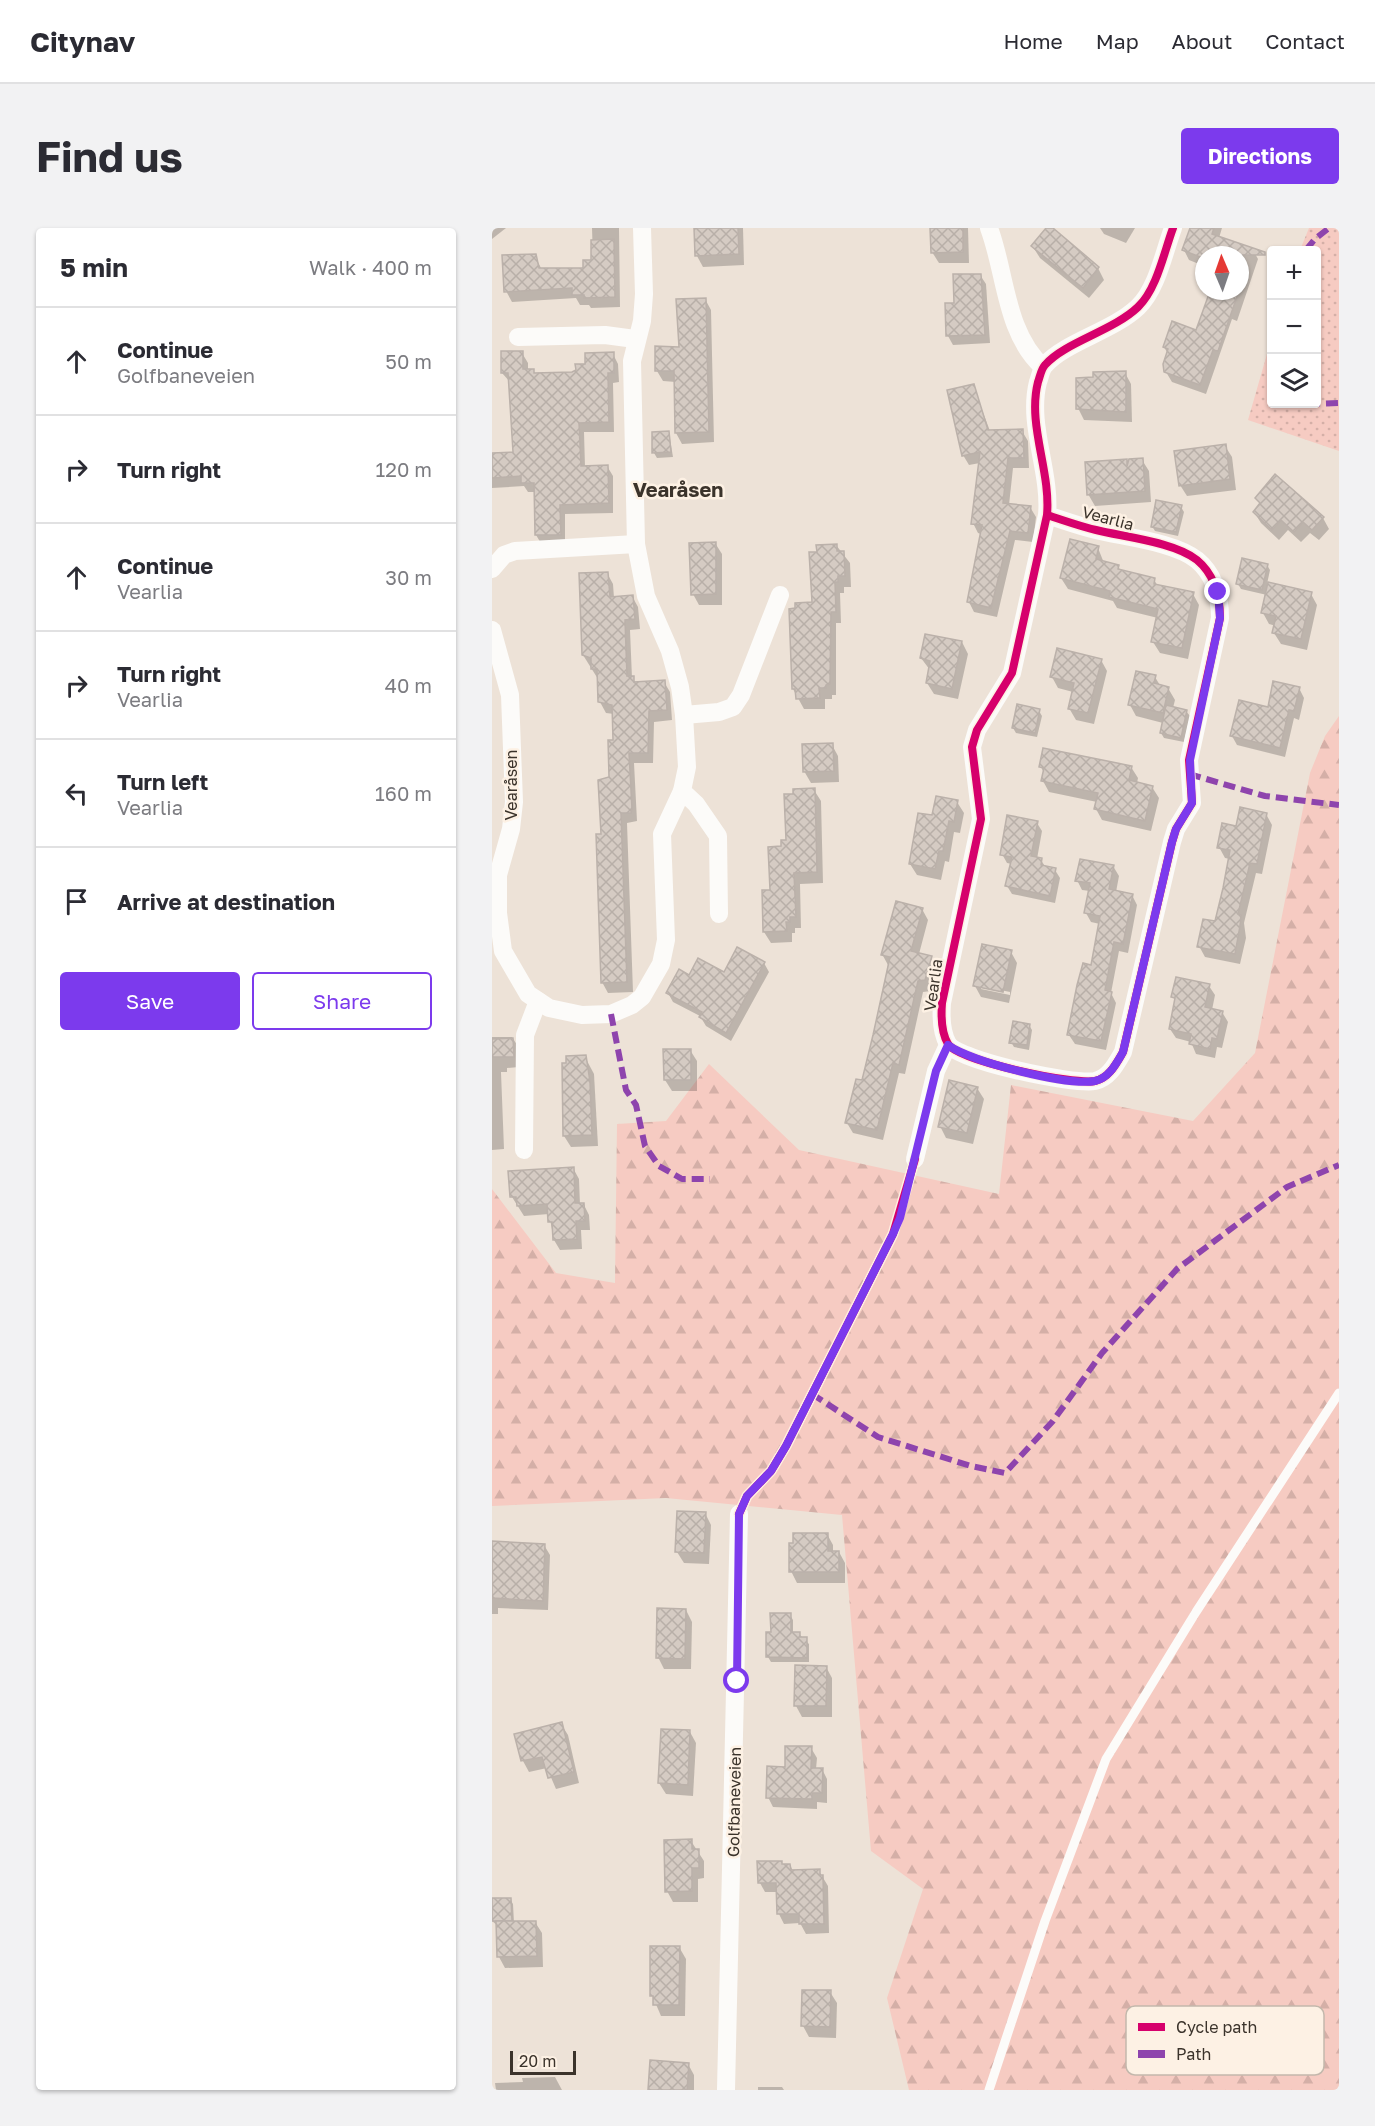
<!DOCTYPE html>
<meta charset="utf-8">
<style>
:root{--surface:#fff;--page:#f2f2f3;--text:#2b2b33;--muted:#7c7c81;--line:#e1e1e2;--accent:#7c3aed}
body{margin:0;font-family:"Golos Text",sans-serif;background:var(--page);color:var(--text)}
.controls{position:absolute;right:18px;top:18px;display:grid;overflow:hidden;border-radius:6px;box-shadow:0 2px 4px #0004}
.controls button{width:54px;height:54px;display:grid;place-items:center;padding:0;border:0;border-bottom:2px solid var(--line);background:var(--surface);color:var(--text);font:30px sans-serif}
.compass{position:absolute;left:703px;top:18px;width:54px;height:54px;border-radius:50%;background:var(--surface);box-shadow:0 2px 4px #0004;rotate:358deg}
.scale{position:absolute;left:18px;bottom:15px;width:66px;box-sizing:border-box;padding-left:6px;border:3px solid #3b332b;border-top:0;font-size:16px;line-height:21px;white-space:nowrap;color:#3b332b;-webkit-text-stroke:4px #fdf1e4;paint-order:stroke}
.stop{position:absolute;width:18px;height:18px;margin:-14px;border:4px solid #7c3aed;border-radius:50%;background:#fff}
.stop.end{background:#7c3aed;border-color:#fff;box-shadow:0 2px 6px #0008}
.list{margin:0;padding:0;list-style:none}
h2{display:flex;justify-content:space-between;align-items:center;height:78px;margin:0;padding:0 24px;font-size:26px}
h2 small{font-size:20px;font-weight:400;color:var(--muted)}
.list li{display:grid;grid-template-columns:39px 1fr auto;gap:18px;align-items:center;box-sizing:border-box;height:108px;padding:0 24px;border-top:2px solid var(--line)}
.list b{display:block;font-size:22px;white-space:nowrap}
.list p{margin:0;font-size:20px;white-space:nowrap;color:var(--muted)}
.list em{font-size:20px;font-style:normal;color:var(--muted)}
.actions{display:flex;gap:12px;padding:18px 24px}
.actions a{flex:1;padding:14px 0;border:2px solid var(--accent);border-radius:6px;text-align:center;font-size:21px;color:var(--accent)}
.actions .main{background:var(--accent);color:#fff}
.icon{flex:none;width:33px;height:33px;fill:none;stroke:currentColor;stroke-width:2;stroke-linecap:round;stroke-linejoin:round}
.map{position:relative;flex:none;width:847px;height:1862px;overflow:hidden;border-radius:6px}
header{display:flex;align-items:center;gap:36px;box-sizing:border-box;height:84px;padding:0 30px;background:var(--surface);border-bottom:2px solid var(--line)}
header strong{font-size:28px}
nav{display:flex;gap:33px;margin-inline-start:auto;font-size:21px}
.intro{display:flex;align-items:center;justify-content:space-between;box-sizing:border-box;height:144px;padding:0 36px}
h1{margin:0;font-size:42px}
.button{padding:15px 27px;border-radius:6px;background:var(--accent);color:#fff;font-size:21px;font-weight:700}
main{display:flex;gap:36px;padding:0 36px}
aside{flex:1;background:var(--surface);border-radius:6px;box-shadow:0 2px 4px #0004}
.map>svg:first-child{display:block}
</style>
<header>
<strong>Citynav</strong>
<nav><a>Home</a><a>Map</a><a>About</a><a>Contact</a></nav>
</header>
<div class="intro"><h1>Find us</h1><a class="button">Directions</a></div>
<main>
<aside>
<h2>5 min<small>Walk · 400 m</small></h2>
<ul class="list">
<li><svg class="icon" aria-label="ahead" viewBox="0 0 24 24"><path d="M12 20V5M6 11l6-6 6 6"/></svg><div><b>Continue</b><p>Golfbaneveien</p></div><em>50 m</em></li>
<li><svg class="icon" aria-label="right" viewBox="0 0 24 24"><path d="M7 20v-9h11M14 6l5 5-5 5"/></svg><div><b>Turn right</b></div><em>120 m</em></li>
<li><svg class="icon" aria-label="ahead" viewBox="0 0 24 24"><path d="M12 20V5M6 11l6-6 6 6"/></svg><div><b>Continue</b><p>Vearlia</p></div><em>30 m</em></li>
<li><svg class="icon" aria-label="right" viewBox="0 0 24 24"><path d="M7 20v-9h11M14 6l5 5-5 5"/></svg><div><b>Turn right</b><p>Vearlia</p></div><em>40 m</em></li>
<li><svg class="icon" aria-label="left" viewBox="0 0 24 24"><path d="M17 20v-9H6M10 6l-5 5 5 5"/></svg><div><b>Turn left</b><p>Vearlia</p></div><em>160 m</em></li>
<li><svg class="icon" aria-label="arrive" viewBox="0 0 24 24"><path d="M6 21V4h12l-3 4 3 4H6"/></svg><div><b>Arrive at destination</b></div></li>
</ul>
<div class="actions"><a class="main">Save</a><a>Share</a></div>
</aside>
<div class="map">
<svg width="847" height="1862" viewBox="0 0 847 1862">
<defs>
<pattern id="forest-firs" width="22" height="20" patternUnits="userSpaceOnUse" patternTransform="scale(1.5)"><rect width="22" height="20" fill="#f6cbc2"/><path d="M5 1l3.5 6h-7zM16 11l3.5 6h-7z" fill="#d4afa7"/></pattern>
<pattern id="park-dots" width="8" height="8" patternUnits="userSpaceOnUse" patternTransform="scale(1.5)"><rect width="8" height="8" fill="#f6cbc2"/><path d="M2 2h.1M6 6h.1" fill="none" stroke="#d4afa7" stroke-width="1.8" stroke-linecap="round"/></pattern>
<pattern id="building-cross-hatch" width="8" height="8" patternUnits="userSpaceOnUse" patternTransform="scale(1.5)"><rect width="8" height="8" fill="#d5cbc3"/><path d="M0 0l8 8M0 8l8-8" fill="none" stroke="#b8afa8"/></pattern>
</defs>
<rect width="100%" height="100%" fill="#ede2d7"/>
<polygon fill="url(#forest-firs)" points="847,488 847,1862 417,1862 395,1770 431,1661 379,1623 350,1287 174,1270 0,1278 0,961 64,1045 123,1055 125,896 174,893 217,836 307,922 507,966 519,857 701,893 763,825 818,545 833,508"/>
<polygon fill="url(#park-dots)" points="817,0 847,0 847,223 756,192 779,112 780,176 824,176 824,22 808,22"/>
<g fill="#0003" fill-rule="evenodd">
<polygon points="0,0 14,0 0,11"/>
<polygon points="100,0 127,0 128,79 99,80 97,77 88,77 84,70 20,74 14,63 43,28 50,42 92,41 101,33"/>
<polygon points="204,0 251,0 252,37 211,39 205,28"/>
<polygon points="440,0 476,0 477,35 447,35 440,24"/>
<polygon points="556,0 606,40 612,52 597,70 548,30 541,19"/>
<polygon points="608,0 643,0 634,15 612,6"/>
<polygon points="699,0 730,0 727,10 761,22 766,31 745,93 740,91 714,166 680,154 674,144 676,126 672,119 705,104 720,63 748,63 748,27 712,27 712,38 697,32 692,22"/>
<polygon points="488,47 494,56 498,115 461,117 456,108 464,77"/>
<polygon points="213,71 219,82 222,214 190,216 184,205 184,154 171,153 165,143 188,120"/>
<polygon points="30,125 36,135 36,143 41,142 44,147 81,145 121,126 126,136 127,154 121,155 122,204 92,204 93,239 115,238 121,248 121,285 73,286 73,317 50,317 44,307 43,264 36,264 32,258 0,260 0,226 22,225 18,154 10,145"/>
<polygon points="633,145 639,156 640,194 592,192 586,180"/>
<polygon points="481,158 498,203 530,203 536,213 537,240 521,240 517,277 538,279 544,289 541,314 523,312 505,389 482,384 477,374 489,306 486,305 481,295 488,235 477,237 471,227"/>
<polygon points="161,205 177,205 181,229 165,230 162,225"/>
<polygon points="733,218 740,229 744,262 695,268 688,257"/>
<polygon points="650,232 657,243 659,274 603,278 596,266 634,233 636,238"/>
<polygon points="765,270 831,290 837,301 827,312 818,305 809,314 796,302 787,312 769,295 762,284 769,277"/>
<polygon points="689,279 692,284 686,308 663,303 660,298"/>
<polygon points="223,315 230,326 230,377 207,377 201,366"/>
<polygon points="344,317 358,335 359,359 352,359 352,365 348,365 349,395 344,395 344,467 340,467 340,471 333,471 333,481 312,481 301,461 321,376 326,326"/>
<polygon points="606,320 612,335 626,338 629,344 662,352 666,358 701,366 707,377 696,431 668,425 661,414 666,390 625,380 621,373 576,361 569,350"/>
<polygon points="775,337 778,342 775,356 819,366 825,377 815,422 789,416 782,405 784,398 777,396 771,385 775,367 749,361 746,356"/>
<polygon points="115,345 121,356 122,370 140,368 146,379 148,401 138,402 140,450 144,456 172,454 178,464 180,492 162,494 161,535 142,535 145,593 135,595 141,764 116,765 110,754 110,607 123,513 122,486 114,485 108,474 106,451 91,427"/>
<polygon points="470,414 476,426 466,471 442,466 435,455 438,442 429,430"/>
<polygon points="609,432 615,443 602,496 584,492 577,480 581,464 566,460 560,449"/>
<polygon points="663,449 669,459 676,460 683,472 681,480 694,483 698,488 692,514 672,510 669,505 671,495 644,488 638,477"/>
<polygon points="807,460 812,470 807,492 802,490 793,529 745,517 740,508"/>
<polygon points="547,483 550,488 545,509 524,505 521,500"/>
<polygon points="340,517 346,528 347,554 319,555 312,543"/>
<polygon points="549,539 639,539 646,550 645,555 660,559 667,570 659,603 610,592 604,581 605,574 557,564 551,553 552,545"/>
<polygon points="322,562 329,573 331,655 308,656 309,700 303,700 303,705 300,705 300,714 279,715 272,704 291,620"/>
<polygon points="465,574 472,585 468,605 462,604 457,634 453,633 449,652 425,647 418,636 441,589"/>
<polygon points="774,586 780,597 770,646 764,645 752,695 754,710 748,736 713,729 707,718 724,695 738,631 733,630 727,619 745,600"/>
<polygon points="545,595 550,603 545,631 549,632 554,640 563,642 568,650 563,675 520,666 515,658 520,636 515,635 510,626"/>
<polygon points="621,638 627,648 624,664 640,667 645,677 636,725 627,723 619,765 624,775 614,822 583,816 577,807 600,738 608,696 599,694 594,685 598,663 590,662 585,652"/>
<polygon points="430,681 436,692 427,726 439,729 445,740 439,763 431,764 413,846 407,845 391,912 361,905 355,895 371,854 396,737 390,726"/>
<path d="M519 724 525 735 517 775 489 769 483 758ZM489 758 518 764V767L489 761Z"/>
<polygon points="272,735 277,744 239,813 214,798 208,788 181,774 176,765 198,749 232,746"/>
<polygon points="717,758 723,767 720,782 730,784 736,794 730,820 725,819 723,830 704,826 699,814 684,810 678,801 684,774 681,769"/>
<polygon points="537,797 540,802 537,822 522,819 519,814"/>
<polygon points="0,809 20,809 27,820 27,839 15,840 15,844 9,844 12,921 0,922"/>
<polygon points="198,822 205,833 205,863 180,863 173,852"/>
<polygon points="93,829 102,846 106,918 79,919 72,908"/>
<polygon points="485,860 492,871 481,916 454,910 448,898"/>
<polygon points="81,940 87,951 88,977 92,977 97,987 98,1002 89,1002 90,1021 68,1022 62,1012 57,986 32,988 20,969"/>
<polygon points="213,1285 219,1297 217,1336 192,1335 185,1324"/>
<polygon points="335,1306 341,1317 341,1324 347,1324 353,1335 353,1355 305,1355 299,1343"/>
<polygon points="0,1315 52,1317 58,1327 56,1382 6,1380 6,1386 0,1386"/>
<polygon points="194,1382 200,1394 199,1441 172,1441 166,1429"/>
<polygon points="298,1387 301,1392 301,1406 307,1406 317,1416 317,1434 279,1434 276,1429 280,1406"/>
<polygon points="334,1439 340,1450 340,1489 310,1489 304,1478"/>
<polygon points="69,1496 76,1507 87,1555 64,1561 55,1540 37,1544 31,1533 24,1507"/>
<polygon points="198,1504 204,1515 201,1568 174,1566 167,1555"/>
<polygon points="319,1520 325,1530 324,1541 330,1541 335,1551 335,1575 325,1574 325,1581 281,1579 276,1569 294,1540"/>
<polygon points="199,1613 212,1633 212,1650 206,1651 206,1674 181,1674 175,1663"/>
<polygon points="291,1637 298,1637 301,1643 327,1643 336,1658 337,1705 314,1706 308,1695 292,1696 287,1686 286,1664 273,1664 268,1655"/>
<polygon points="18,1671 21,1676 22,1695 43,1694 50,1705 51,1739 13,1740 7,1729 6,1698 0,1693 0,1672"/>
<polygon points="187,1719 194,1731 193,1788 169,1788 160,1767"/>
<polygon points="338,1764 345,1775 344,1810 317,1809 311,1798"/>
<polygon points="196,1836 202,1847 202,1862 158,1862"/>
<polygon points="63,1849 70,1862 4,1862 3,1855 31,1854 30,1850"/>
<polygon points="266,1859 290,1859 292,1862 266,1862"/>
</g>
<g fill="url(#building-cross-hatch)" stroke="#bbb1aa" stroke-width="1.5">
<polygon points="202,0 246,0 247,26 203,28"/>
<polygon points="438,0 471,0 471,24 439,25"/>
<polygon points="554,0 561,0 607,39 591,60 539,18"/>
<polygon points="698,0 722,0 720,6 773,24 773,27 712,27 711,30 690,22"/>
<polygon points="122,11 123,69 92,70 92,67 80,67 80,60 12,64 10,27 44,26 47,40 91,40 91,32 99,32 99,12"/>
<polygon points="461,46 489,46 493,107 454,108 453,75 462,75"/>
<polygon points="718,63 747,63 726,123 721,122 708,157 672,144 671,136 676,121 671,119 680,93 704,102"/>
<polygon points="214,70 217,204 183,205 182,143 163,143 163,118 187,119 184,71"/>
<polygon points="9,123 31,123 31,141 42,141 42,145 80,144 84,142 83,136 93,136 93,125 122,124 122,145 116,145 117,194 87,195 89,238 116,237 117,275 68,277 69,307 43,307 42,255 29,255 29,248 0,250 0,225 21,224 16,145 9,145"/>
<polygon points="634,143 634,184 584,181 584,150 601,149 601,144"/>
<polygon points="482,156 496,202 531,201 532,230 516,230 511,275 539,278 536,305 518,303 499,380 475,374 490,297 479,296 488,224 470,228 455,162"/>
<polygon points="177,203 179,224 160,225 160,204"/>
<polygon points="734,216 738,251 687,258 682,223"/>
<polygon points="651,230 653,263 595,267 593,234 635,231 635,238 637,231"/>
<polygon points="783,246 832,289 820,302 811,294 802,304 789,292 780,302 761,284 768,275 763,270"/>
<polygon points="664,272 690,277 684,304 659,299"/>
<polygon points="578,311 607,318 604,331 627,337 626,341 663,350 662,356 702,364 690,420 659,414 666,381 617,369 618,363 568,350"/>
<polygon points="224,314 224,366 199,367 197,315"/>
<polygon points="345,316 345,323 352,323 353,348 346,348 346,354 343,354 344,384 339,384 338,456 334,457 334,460 327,460 328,470 304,471 303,461 300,461 297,381 303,380 303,375 320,374 317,324 325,324 324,317"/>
<polygon points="750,330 776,336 770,362 744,356"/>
<polygon points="116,344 118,369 141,367 143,391 133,392 135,448 142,448 142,454 173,452 175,482 157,483 156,525 137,525 140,581 139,585 129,585 135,754 109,755 104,606 109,606 106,552 117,549 116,512 121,512 120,477 106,474 105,441 99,441 99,430 90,427 87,345"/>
<polygon points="776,354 820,364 809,411 780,405 784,388 769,385"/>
<polygon points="433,406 470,413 460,461 434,455 438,433 428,430"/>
<polygon points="565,420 610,431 596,485 576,481 582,455 558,449"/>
<polygon points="644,443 664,447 662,455 677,459 671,485 636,477"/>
<polygon points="781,453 808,459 802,483 797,482 788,520 738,508 747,472 776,479"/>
<polygon points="525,476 548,481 543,505 520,500"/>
<polygon points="674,477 695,482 689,510 668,505"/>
<polygon points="341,515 342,543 311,544 310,516"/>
<polygon points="551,520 640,538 637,552 661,558 653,593 602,581 606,565 549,553 552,540 547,539"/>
<polygon points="323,560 325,644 302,645 304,689 298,689 298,694 294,694 295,703 271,704 270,662 278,662 276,619 289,618 289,612 294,612 292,566 301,566 301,561"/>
<polygon points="444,568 466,572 462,594 457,593 451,623 447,623 443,641 417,636 426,585 440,587"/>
<polygon points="748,579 775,585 765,636 758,635 746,686 749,687 748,698 743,726 705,719 711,691 723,693 731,660 738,622 725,620 730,595 744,598"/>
<polygon points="515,587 546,593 539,628 550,630 549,637 564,640 558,668 513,658 520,629 508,627"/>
<polygon points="588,631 622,637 617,661 641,666 631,716 622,714 613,762 620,764 609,813 575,807 585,757 591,735 599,737 608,688 592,685 598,655 583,653"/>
<polygon points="404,673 431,680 419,723 440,728 433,752 426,753 407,837 401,835 385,902 353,895 364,851 370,852 381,807 398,729 389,727"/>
<polygon points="490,716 520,722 511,764 481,758"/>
<polygon points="245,719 273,734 234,805 207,789 210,784 174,765 187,741 197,747 206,730 232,744"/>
<polygon points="684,749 718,756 713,779 731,783 725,811 720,810 718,821 697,816 699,806 677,801 683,770 679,769"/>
<polygon points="521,793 538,796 535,817 517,815"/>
<polygon points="21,810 22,829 0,829 0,811"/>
<polygon points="171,821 199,821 199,852 172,852"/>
<polygon points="94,827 98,854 100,907 71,908 70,835 74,835 74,828"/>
<polygon points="457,852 486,859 475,905 446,899"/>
<polygon points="82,939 83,975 92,975 93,993 84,993 85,1011 61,1012 60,994 56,994 55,976 25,978 24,969 18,969 16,943"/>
<polygon points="185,1283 214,1284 212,1325 183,1324"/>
<polygon points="301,1305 336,1305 336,1323 347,1323 347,1344 297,1344 297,1315 301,1315"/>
<polygon points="0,1313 53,1316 51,1373 0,1370"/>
<polygon points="165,1380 194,1381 193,1431 164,1430"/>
<polygon points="278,1385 299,1385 299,1404 308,1404 308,1409 315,1409 315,1430 274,1429 274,1404 279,1404"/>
<polygon points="303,1437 335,1438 334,1478 302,1478"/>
<polygon points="70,1494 82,1544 56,1550 50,1529 29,1533 22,1506"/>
<polygon points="169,1501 198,1502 196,1557 166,1555"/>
<polygon points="293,1518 320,1518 319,1540 331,1540 330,1565 320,1565 320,1571 274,1570 275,1538 293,1539"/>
<polygon points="200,1611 200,1621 207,1621 207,1640 200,1640 200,1663 173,1664 172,1612"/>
<polygon points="265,1633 290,1633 290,1636 298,1636 299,1642 328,1641 328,1647 331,1647 332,1696 307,1696 307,1686 285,1686 284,1655 266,1655"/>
<polygon points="0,1670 19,1670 20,1693 0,1693"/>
<polygon points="4,1693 44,1693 45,1728 5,1729"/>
<polygon points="158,1718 188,1718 187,1777 161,1777 161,1768 158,1768"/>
<polygon points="310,1762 339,1762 338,1799 309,1798"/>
<polygon points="158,1832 197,1835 195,1862 156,1862"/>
</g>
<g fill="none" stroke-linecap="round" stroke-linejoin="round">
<polyline stroke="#fcfbf9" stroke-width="9" points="497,1862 553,1693 614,1531 704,1384 847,1165"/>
<g stroke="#fcfbf9" stroke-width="18">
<path d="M497 0C514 45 513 105 551 139"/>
<polyline points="26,109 113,107 143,111"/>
<path d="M555 287C571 292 587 298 604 302 632 309 683 314 705 332 723 347 728 368 728 390L697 532 700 575 684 601 680 614 631 824C624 836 617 850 603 853 581 857 467 833 456 816 449 804 449 788 450 775L489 591 480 519 485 502 520 445 555 287C559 243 535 197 546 154 548 149 549 141 553 137 573 114 621 103 646 79 665 61 672 24 681 0"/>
<polyline points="0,341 12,327 23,323 144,316"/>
<polyline points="0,402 18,467 22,574 19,601 6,647 6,685 11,723 36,766 57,780 90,787 119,786 140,777 150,769 169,736 174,712 170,606 190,563 195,539 192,487 188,459 178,423 154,368 144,316 140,133 150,93 152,66 150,0"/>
<polyline points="192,487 227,484 241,479 249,467 288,367"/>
<polyline points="190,563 204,576 226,608 227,686"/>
<polyline points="32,922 33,807 46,773"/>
<polyline points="423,931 444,843 456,817"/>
<polyline points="234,1862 247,1286"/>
</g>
<g stroke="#8e44ad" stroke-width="6" stroke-dasharray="12 6" stroke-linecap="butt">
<polyline points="814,22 823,11 837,0"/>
<polyline points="816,176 847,175"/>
<polyline points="697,546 773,568 847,577"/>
<polyline points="119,786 134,862 144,877 153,918 167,938 190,951 218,951"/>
<polyline points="320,1166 386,1209 479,1238 513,1245 561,1193 610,1125 685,1041 795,959 847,937"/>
</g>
<defs>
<g id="cycleway">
<path d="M555 287C571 292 587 298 604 302 632 309 683 314 705 332 723 347 728 368 728 390L697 532 700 575 684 601 680 614 631 824C624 836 617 850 603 853 581 857 467 833 456 816 449 804 449 788 450 775L489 591 480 519 485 502 520 445 555 287C559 243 535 197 546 154 548 149 549 141 553 137 573 114 621 103 646 79 665 61 672 24 681 0"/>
<polyline points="247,1286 255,1268 279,1243 294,1218 401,1006 423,931"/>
</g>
</defs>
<use href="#cycleway" stroke="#fdf1e4" stroke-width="11"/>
<use href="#cycleway" stroke="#d6006c" stroke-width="8"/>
</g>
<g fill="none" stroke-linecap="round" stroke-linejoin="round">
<path stroke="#7c3aed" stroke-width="8" d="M245 1453 247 1286 255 1268 279 1243 294 1218 401 1006 408 990 444 843 456 817C479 834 575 858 603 853 617 850 624 836 631 824L680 614 684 601 700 575 698 532 728 390 726 364"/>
</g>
<g text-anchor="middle" stroke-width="5" stroke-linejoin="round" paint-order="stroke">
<g font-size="16" fill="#3b332b" stroke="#fdf1e4">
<text transform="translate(616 290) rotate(15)" y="6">Vearlia</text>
<text transform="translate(19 557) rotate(-90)" y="6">Vearåsen</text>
<text transform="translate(441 757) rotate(-82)" y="6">Vearlia</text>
<text transform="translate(242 1574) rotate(-89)" y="6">Golfbaneveien</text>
</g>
<g font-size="20" font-weight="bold" fill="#3b332b" stroke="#fdf1e4">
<text x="186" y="269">Vearåsen</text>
</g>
</g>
<rect x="634" y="1778" width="198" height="69" rx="9" fill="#fdf1e4" stroke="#c3b8ac" stroke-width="1.5"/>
<rect x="646" y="1795" width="27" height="8" fill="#d6006c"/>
<rect x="646" y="1822" width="27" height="8" fill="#8e44ad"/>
<g font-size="16" fill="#3b332b">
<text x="684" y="1805">Cycle path</text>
<text x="684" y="1832">Path</text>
</g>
</svg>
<div class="controls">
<button>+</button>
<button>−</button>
<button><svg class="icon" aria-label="layers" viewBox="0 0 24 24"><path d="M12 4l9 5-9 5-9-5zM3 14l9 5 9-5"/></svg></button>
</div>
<svg class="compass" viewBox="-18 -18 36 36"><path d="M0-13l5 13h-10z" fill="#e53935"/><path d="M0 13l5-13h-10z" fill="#7c7c81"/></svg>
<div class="scale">20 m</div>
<div class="stop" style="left:245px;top:1453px"></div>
<div class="stop end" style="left:726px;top:364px"></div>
</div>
</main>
